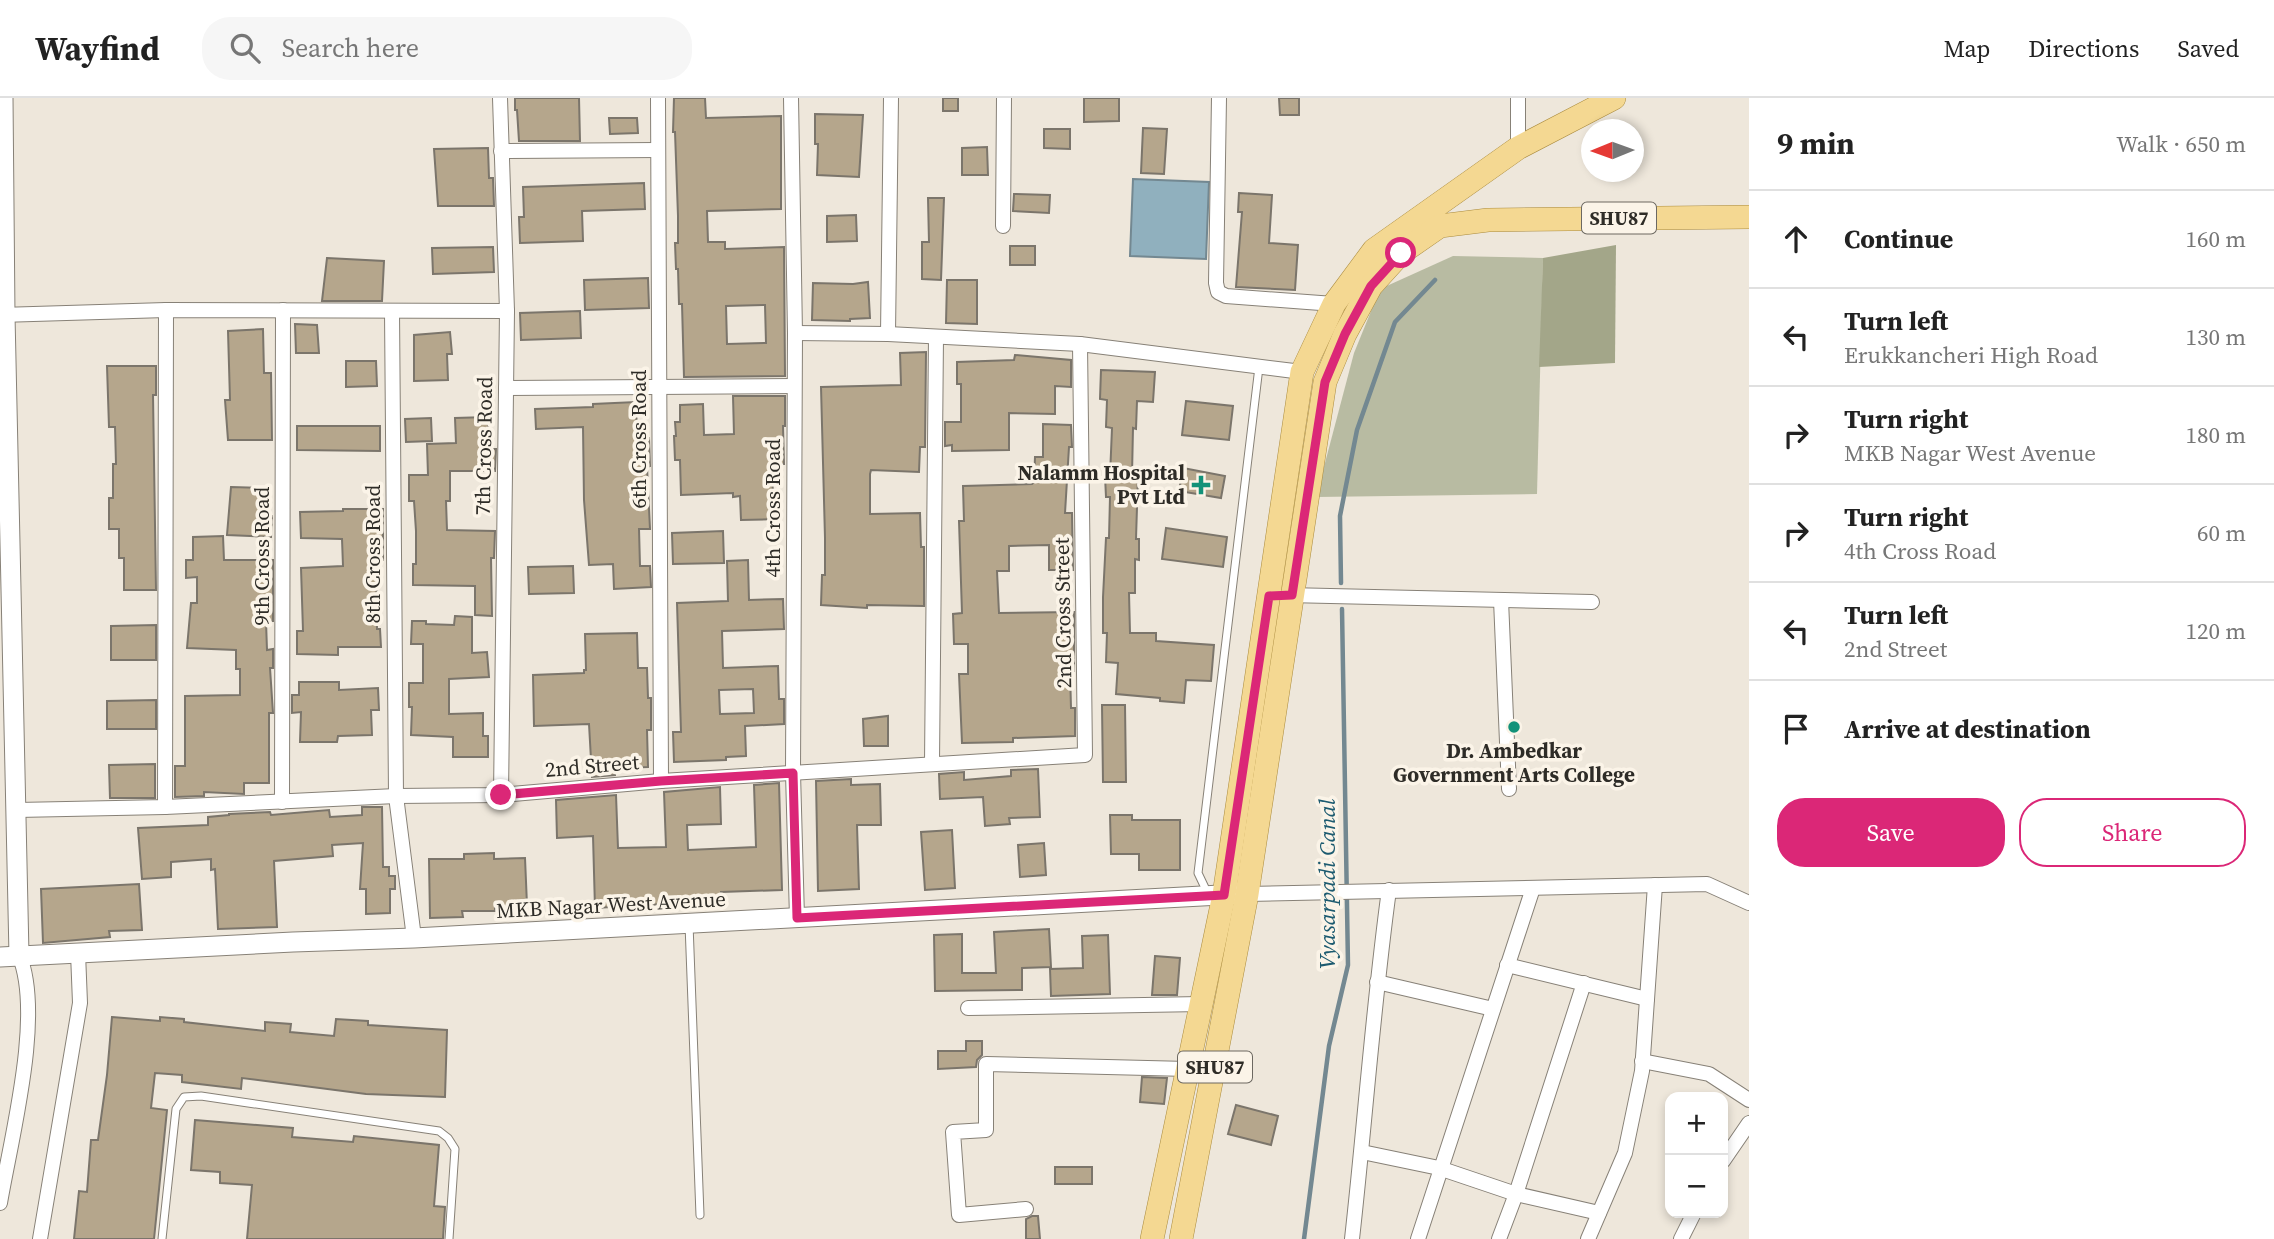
<!DOCTYPE html>
<meta charset="utf-8">
<style>
:root{--surface:#fff;--page:#f6f6f6;--text:#222;--muted:#767676;--line:#e0e0e0;--accent:#db2777}
body{margin:0;font-family:"Source Serif 4",serif;background:var(--page);color:var(--text)}
.controls{position:absolute;right:21px;bottom:21px;display:grid;overflow:hidden;border-radius:14px;box-shadow:0 4px 10px #0003}
.controls button{width:63px;height:63px;display:grid;place-items:center;padding:0;border:0;border-bottom:2px solid var(--line);background:var(--surface);color:var(--text);font:35px sans-serif}
.compass{position:absolute;left:1581px;top:21px;width:63px;height:63px;border-radius:50%;background:var(--surface);box-shadow:0 4px 10px #0003;rotate:269deg}
.stop{position:absolute;width:21px;height:21px;margin:-16px;border:5px solid #db2777;border-radius:50%;background:#fff}
.stop.end{background:#db2777;border-color:#fff;box-shadow:0 2px 7px #0008}
.list{margin:0;padding:0;list-style:none}
h2{display:flex;justify-content:space-between;align-items:center;height:91px;margin:0;padding:0 28px;font-size:30px}
h2 small{font-size:23px;font-weight:400;color:var(--muted)}
.list li{display:grid;grid-template-columns:46px 1fr auto;gap:21px;align-items:center;box-sizing:border-box;height:98px;padding:0 28px;border-top:2px solid var(--line)}
.list b{display:block;font-size:26px;white-space:nowrap}
.list p{margin:0;font-size:23px;white-space:nowrap;color:var(--muted)}
.list em{font-size:23px;font-style:normal;color:var(--muted)}
.actions{display:flex;gap:14px;padding:21px 28px}
.actions a{flex:1;padding:16px 0;border:2px solid var(--accent);border-radius:28px;text-align:center;font-size:24px;color:var(--accent)}
.actions .main{background:var(--accent);color:#fff}
.icon{flex:none;width:38px;height:38px;fill:none;stroke:currentColor;stroke-width:2;stroke-linecap:round;stroke-linejoin:round}
.map{position:relative;flex:none;width:1749px;height:1141px;overflow:hidden}
header{display:flex;align-items:center;gap:42px;box-sizing:border-box;height:98px;padding:0 35px;background:var(--surface);border-bottom:2px solid var(--line)}
header strong{font-size:33px}
nav{display:flex;gap:38px;margin-inline-start:auto;font-size:24px}
.search{width:490px;height:63px;background:var(--page);display:flex;align-items:center;gap:18px;box-sizing:border-box;padding:0 24px;border-radius:28px;color:var(--muted);font-size:26px}
main{display:flex}
aside{flex:1;background:var(--surface)}
.map>svg:first-child{display:block}
</style>
<header>
<strong>Wayfind</strong>
<div class="search"><svg class="icon" aria-label="search" viewBox="0 0 24 24"><circle cx="10" cy="10" r="6"/><path d="M15 15l6 6"/></svg>Search here</div>
<nav><a>Map</a><a>Directions</a><a>Saved</a></nav>
</header>
<main>
<div class="map">
<svg width="1749" height="1141" viewBox="0 0 1749 1141">
<rect width="100%" height="100%" fill="#eee7db"/>
<polygon fill="#b8bba2" points="1453,158 1543,160 1537,396 1316,399 1354,255 1380,191"/>
<polygon fill="#a3a689" points="1616,147 1615,265 1539,269 1543,160"/>
<polygon fill="#90b0be" stroke="#738891" stroke-width="2" points="1133,81 1209,84 1206,161 1130,158"/>
<g fill="none" stroke-linecap="round" stroke-linejoin="round">
<g stroke="#738891" stroke-width="4.5">
<polyline points="1341,485 1340,418 1357,332 1395,224 1435,182"/>
<polyline points="1304,1141 1329,948 1348,867 1342,511"/>
</g>
</g>
<g fill="#b5a68c" stroke="#7b756b" stroke-width="2" fill-rule="evenodd">
<polygon points="515,0 579,0 580,43 519,43 517,12 515,12"/>
<path d="M674 0H705L706 20 781 18V111L707 113 708 144H725V151L784 149 785 278 684 279 682 206H679L678 171H676L675 145H678V118L675 34H673ZM765 207 766 245 727 246 726 208Z"/>
<rect x="943" y="0" width="15" height="13"/>
<polygon points="1084,0 1119,0 1119,23 1084,24"/>
<polygon points="1279,0 1299,0 1299,17 1280,17"/>
<polygon points="815,16 863,17 859,79 817,77 818,46 815,46"/>
<polygon points="609,20 637,20 638,35 610,36"/>
<polygon points="1143,30 1167,31 1164,76 1141,75"/>
<polygon points="1044,31 1070,31 1070,51 1044,50"/>
<polygon points="987,49 988,77 962,77 962,50"/>
<polygon points="488,50 489,80 493,80 494,108 438,108 434,51"/>
<polygon points="644,85 645,111 582,113 583,143 520,145 519,119 524,119 523,89"/>
<polygon points="1239,95 1272,97 1269,145 1298,147 1295,192 1236,189 1242,114 1238,114"/>
<polygon points="1014,96 1050,97 1049,115 1013,113"/>
<polygon points="928,100 944,100 941,182 922,181 922,144 929,144"/>
<polygon points="856,117 857,143 827,144 827,118"/>
<rect x="1010" y="148" width="25" height="19"/>
<polygon points="493,149 494,174 433,176 432,150"/>
<polygon points="327,160 384,163 382,203 322,203"/>
<polygon points="648,180 649,210 585,212 584,182"/>
<polygon points="947,182 977,182 977,226 946,225"/>
<polygon points="868,184 870,220 850,221 850,223 812,222 813,185 853,186"/>
<polygon points="580,213 581,240 521,242 520,215"/>
<polygon points="295,226 317,227 319,255 296,255"/>
<polygon points="263,231 264,275 271,275 272,342 228,342 225,302 230,302 228,233"/>
<polygon points="450,234 452,256 447,256 448,282 414,283 414,237"/>
<polygon points="926,254 925,349 920,349 919,374 871,372 870,376 870,416 920,415 921,449 924,449 924,508 867,507 867,510 821,507 822,477 825,477 825,440 821,289 901,287 900,255"/>
<polygon points="1015,257 1071,262 1071,289 1055,288 1055,316 1009,315 1009,352 952,353 952,347 945,348 945,324 961,324 961,286 957,286 957,264 1014,262"/>
<polygon points="346,263 376,263 377,288 346,289"/>
<polygon points="107,268 156,268 156,297 153,297 156,492 124,492 124,460 119,460 119,431 109,431 109,400 113,400 113,366 116,366 115,329 109,329"/>
<polygon points="1101,272 1155,274 1153,304 1137,303 1136,331 1133,330 1132,377 1138,377 1136,441 1139,441 1139,462 1135,461 1135,495 1129,495 1130,535 1156,535 1156,543 1214,547 1211,583 1186,582 1184,605 1160,603 1160,600 1116,596 1118,565 1106,564 1107,535 1103,535 1103,499 1106,440 1109,440 1110,399 1106,399 1105,378 1110,378 1112,330 1106,329 1107,302 1100,301"/>
<polygon points="733,298 785,298 785,328 783,328 784,366 772,366 773,402 778,402 779,421 741,422 740,398 733,399 733,395 681,397 680,362 675,362 674,338 676,338 675,324 680,324 680,307 703,306 704,337 734,336"/>
<polygon points="1186,303 1233,308 1229,342 1182,337"/>
<polygon points="636,304 637,340 649,340 650,368 647,369 650,431 639,431 640,468 650,468 651,489 614,491 613,466 589,467 584,402 583,329 536,331 535,311 593,309 593,306"/>
<polygon points="488,319 489,351 496,351 495,373 450,373 450,403 446,403 447,432 495,433 494,460 491,460 492,518 475,517 475,488 413,487 413,466 416,466 416,433 414,403 409,403 409,377 428,377 427,346 456,345 455,320"/>
<polygon points="431,320 432,343 406,344 405,321"/>
<polygon points="1043,326 1071,327 1072,349 1069,349 1065,415 1072,415 1073,472 1049,472 1049,447 1009,448 1009,473 997,473 999,515 1074,514 1074,573 1070,573 1071,610 1075,610 1075,638 1013,640 1013,644 962,645 959,576 968,576 968,546 954,546 953,516 962,515 959,423 964,423 963,388 1032,386 1034,384 1035,359 1043,359"/>
<polygon points="297,328 380,328 380,353 297,352"/>
<polygon points="1183,370 1225,378 1221,400 1179,393"/>
<polygon points="231,389 269,390 268,418 272,418 271,439 227,437"/>
<polygon points="343,411 383,411 383,462 376,462 377,531 380,531 381,549 338,549 338,557 297,556 297,533 303,533 301,470 343,468 342,441 301,440 300,414 343,413"/>
<polygon points="1166,430 1227,439 1223,469 1162,461"/>
<polygon points="723,433 724,465 673,466 672,435"/>
<polygon points="223,438 224,462 273,462 273,523 266,523 267,552 273,551 273,570 270,570 273,615 269,615 269,685 244,685 244,696 204,694 204,698 175,699 175,668 185,668 185,598 240,597 240,571 236,571 236,552 187,550 191,505 197,505 197,479 186,480 186,462 193,462 193,439"/>
<path d="M748 462 749 502 783 501 784 531 722 533 723 570 778 568 779 601H784V626L745 628 746 658 726 659V662L674 664 673 634H681L677 505 728 503 727 463ZM753 591 754 615 720 616 719 592Z"/>
<polygon points="573,468 574,495 529,496 528,469"/>
<polygon points="455,518 472,519 472,555 487,554 489,579 449,581 449,616 483,615 483,638 488,638 488,659 453,659 453,639 411,637 412,609 409,609 409,585 423,585 423,546 411,546 412,523 426,523 426,526 454,527"/>
<polygon points="156,527 156,562 111,562 111,528"/>
<polygon points="637,535 638,570 647,570 648,600 651,600 651,632 647,632 648,669 615,670 615,677 592,679 589,626 534,628 533,577 584,575 584,572 586,572 585,536"/>
<polygon points="299,584 339,584 339,592 378,590 379,612 371,612 372,637 338,638 337,644 300,644 301,614 292,615 292,597 299,597"/>
<polygon points="156,602 156,631 107,631 107,603"/>
<polygon points="1102,607 1125,607 1126,684 1103,684"/>
<polygon points="888,618 888,648 864,648 863,621"/>
<polygon points="155,666 155,700 110,700 109,667"/>
<polygon points="1038,671 1040,719 1009,720 1010,726 985,728 983,699 940,701 939,676 964,674 964,682 1011,678 1011,672"/>
<polygon points="851,681 851,687 880,686 881,727 857,727 859,791 818,793 816,683"/>
<polygon points="779,685 782,792 721,794 721,800 664,802 664,806 595,810 593,738 557,740 556,702 616,697 618,750 666,749 664,694 720,689 721,726 687,727 688,752 756,749 754,687"/>
<polygon points="362,709 382,709 383,769 389,769 389,778 395,778 395,791 390,791 390,815 366,816 366,791 360,791 363,745 332,747 333,758 274,763 277,829 218,831 215,771 211,772 211,761 171,764 171,779 142,781 138,730 208,727 208,719 229,717 229,716 270,714 271,717 329,712 330,719 362,717"/>
<polygon points="1110,717 1132,717 1132,722 1180,722 1180,772 1139,772 1139,756 1111,756"/>
<polygon points="952,732 955,790 925,792 921,734"/>
<polygon points="1044,745 1046,777 1020,779 1018,747"/>
<polygon points="494,755 494,761 525,760 527,807 495,809 495,813 462,813 463,819 430,820 429,761 464,761 464,756"/>
<polygon points="139,786 142,832 109,833 110,839 43,845 41,791"/>
<polygon points="1049,831 1051,869 1022,870 1022,892 935,893 934,837 962,836 962,875 996,875 994,834"/>
<polygon points="1108,837 1110,896 1051,898 1050,871 1083,870 1082,838"/>
<polygon points="1155,858 1180,860 1177,897 1152,897"/>
<polygon points="112,919 160,923 160,919 184,921 184,924 265,933 265,924 291,926 290,934 334,938 336,921 368,923 368,927 447,932 445,999 366,996 242,980 241,991 182,984 182,977 155,975 151,1010 167,1012 154,1141 74,1141 79,1093 87,1094 91,1042 98,1042 107,977"/>
<polygon points="966,943 982,943 982,957 977,962 976,969 938,971 938,953 966,953"/>
<polygon points="1142,979 1167,980 1164,1006 1140,1004"/>
<polygon points="1236,1007 1278,1018 1271,1047 1228,1036"/>
<polygon points="195,1022 293,1030 292,1039 353,1044 354,1038 439,1047 434,1108 445,1109 443,1141 247,1141 252,1087 220,1085 220,1074 191,1072"/>
<rect x="1055" y="1069" width="37" height="17"/>
<polygon points="1032,1118 1038,1118 1040,1141 1026,1141 1026,1121"/>
</g>
<g fill="none" stroke-linecap="round" stroke-linejoin="round">
<defs>
<g id="lane">
<polyline points="1207,794 1198,775 1259,269"/>
<polyline points="689,826 700,1117"/>
<polyline points="162,1141 176,1011 184,999 201,998 439,1033 448,1040 455,1051 449,1141"/>
</g>
<g id="street">
<polyline points="500,0 507,213 501,697"/>
<polyline points="658,0 661,683"/>
<polyline points="791,0 795,235 793,675 797,820"/>
<polyline points="1219,0 1216,185 1218,194 1226,198 1334,206"/>
<polyline points="1518,0 1518,50"/>
<polyline points="501,53 658,52"/>
<polyline points="1003,128 1004,0"/>
<polyline points="392,213 396,698 414,840"/>
<polyline points="0,217 166,212 507,213"/>
<polyline points="795,235 888,236 1080,246 1302,274"/>
<polyline points="888,236 891,0"/>
<polyline points="506,290 794,288"/>
<polyline points="1287,497 1592,504"/>
<polyline points="1501,502 1509,691"/>
<polyline points="932,665 936,239"/>
<polyline points="282,704 283,212"/>
<polyline points="165,709 166,212"/>
<polyline points="17,712 165,709 396,698 501,697 661,683 1085,657 1080,246"/>
<polyline points="1247,796 1707,786 1749,805"/>
<polyline points="1507,867 1647,901"/>
<polyline points="1377,884 1493,911"/>
<polyline points="968,910 1201,906"/>
<polyline points="1642,963 1709,976 1749,1002"/>
<polyline points="1362,1054 1439,1070 1516,1096 1599,1115"/>
<polyline points="1723,1063 1749,1025"/>
<path d="M0 1105C11 1040 44 916 19 857"/>
<polyline points="1026,1111 959,1117 953,1034 986,1032 986,966 1188,971"/>
<polyline points="40,1141 80,905 78,855"/>
<path d="M1352 1141C1365 1025 1373 908 1389 792"/>
<polyline points="1418,1141 1533,790"/>
<polyline points="1499,1141 1516,1096 1584,885"/>
<polyline points="1588,1141 1625,1055 1642,973 1655,787"/>
<polyline points="1681,1141 1694,1115"/>
</g>
<g id="secondary">
<polyline points="3,0 5,217 19,857"/>
<polyline points="0,859 293,844 414,840 1239,796"/>
</g>
<g id="primary">
<polyline points="1152,1141 1224,797 1302,274 1334,206 1374,152 1518,50 1614,0"/>
<polyline points="1181,1141 1247,796 1325,284 1345,236 1371,188 1401,155 1440,128 1488,122 1749,119"/>
</g>
</defs>
<use href="#lane" stroke="#878177" stroke-width="9"/>
<use href="#street" stroke="#878177" stroke-width="16"/>
<use href="#secondary" stroke="#878177" stroke-width="21"/>
<use href="#primary" stroke="#aa8b3e" stroke-width="24"/>
<use href="#lane" stroke="#fff" stroke-width="7"/>
<use href="#street" stroke="#fff" stroke-width="14"/>
<use href="#secondary" stroke="#fff" stroke-width="19"/>
<use href="#primary" stroke="#f4d892" stroke-width="23"/>
</g>
<g fill="none" stroke-linecap="round" stroke-linejoin="round">
<polyline stroke="#db2777" stroke-width="9" points="501,697 661,683 793,675 797,820 1224,797 1269,498 1292,497 1325,284 1345,236 1371,188 1401,155"/>
</g>
<g fill="#129279" stroke="#fbf4e8" stroke-width="2.5">
<path d="M1197.5 376.5h7v7h7v7h-7v7h-7v-7h-7v-7h7z"/>
<circle cx="1514" cy="629" r="7"/>
</g>
<g text-anchor="middle" stroke-width="7" stroke-linejoin="round" paint-order="stroke">
<g fill="#fbf4e8" stroke="#6c6861" stroke-width="2">
<rect x="1582" y="104.5" width="74" height="31" rx="5"/>
<rect x="1178" y="953.5" width="74" height="31" rx="5"/>
</g>
<g font-size="19" font-weight="bold" fill="#2e2c27">
<text x="1619" y="127">SHU87</text>
<text x="1215" y="976">SHU87</text>
</g>
<g font-size="21" fill="#2e2c27" stroke="#fbf4e8">
<text transform="translate(639 341) rotate(-90)" y="7">6th Cross Road</text>
<text transform="translate(484 348) rotate(-89)" y="7">7th Cross Road</text>
<text transform="translate(773 410) rotate(-90)" y="7">4th Cross Road</text>
<text transform="translate(373 456) rotate(-90)" y="7">8th Cross Road</text>
<text transform="translate(262 458) rotate(-90)" y="7">9th Cross Road</text>
<text transform="translate(1063 515) rotate(-91)" y="7">2nd Cross Street</text>
<text transform="translate(592 668) rotate(-5)" y="7">2nd Street</text>
<text transform="translate(611 807) rotate(-3)" y="7">MKB Nagar West Avenue</text>
</g>
<g font-size="21" font-weight="bold" fill="#2e2c27" stroke="#fbf4e8" text-anchor="end">
<text x="1185" y="382">Nalamm Hospital<tspan x="1185" dy="24">Pvt Ltd</tspan></text>
<text x="1514" y="660" text-anchor="middle">Dr. Ambedkar<tspan x="1514" dy="24">Government Arts College</tspan></text>
</g>
<g font-size="23" font-style="italic" fill="#1d5b70" stroke="#fbf4e8">
<text transform="translate(1327 786) rotate(-90)" y="8">Vyasarpadi Canal</text>
</g>
</g>
</svg>
<div class="controls">
<button>+</button>
<button>−</button>
</div>
<svg class="compass" viewBox="-18 -18 36 36"><path d="M0-13l5 13h-10z" fill="#e53935"/><path d="M0 13l5-13h-10z" fill="#767676"/></svg>
<div class="stop" style="left:1401px;top:155px"></div>
<div class="stop end" style="left:501px;top:697px"></div>
</div>
<aside>
<h2>9 min<small>Walk · 650 m</small></h2>
<ul class="list">
<li><svg class="icon" aria-label="ahead" viewBox="0 0 24 24"><path d="M12 20V5M6 11l6-6 6 6"/></svg><div><b>Continue</b></div><em>160 m</em></li>
<li><svg class="icon" aria-label="left" viewBox="0 0 24 24"><path d="M17 20v-9H6M10 6l-5 5 5 5"/></svg><div><b>Turn left</b><p>Erukkancheri High Road</p></div><em>130 m</em></li>
<li><svg class="icon" aria-label="right" viewBox="0 0 24 24"><path d="M7 20v-9h11M14 6l5 5-5 5"/></svg><div><b>Turn right</b><p>MKB Nagar West Avenue</p></div><em>180 m</em></li>
<li><svg class="icon" aria-label="right" viewBox="0 0 24 24"><path d="M7 20v-9h11M14 6l5 5-5 5"/></svg><div><b>Turn right</b><p>4th Cross Road</p></div><em>60 m</em></li>
<li><svg class="icon" aria-label="left" viewBox="0 0 24 24"><path d="M17 20v-9H6M10 6l-5 5 5 5"/></svg><div><b>Turn left</b><p>2nd Street</p></div><em>120 m</em></li>
<li><svg class="icon" aria-label="arrive" viewBox="0 0 24 24"><path d="M6 21V4h12l-3 4 3 4H6"/></svg><div><b>Arrive at destination</b></div></li>
</ul>
<div class="actions"><a class="main">Save</a><a>Share</a></div>
</aside>
</main>
